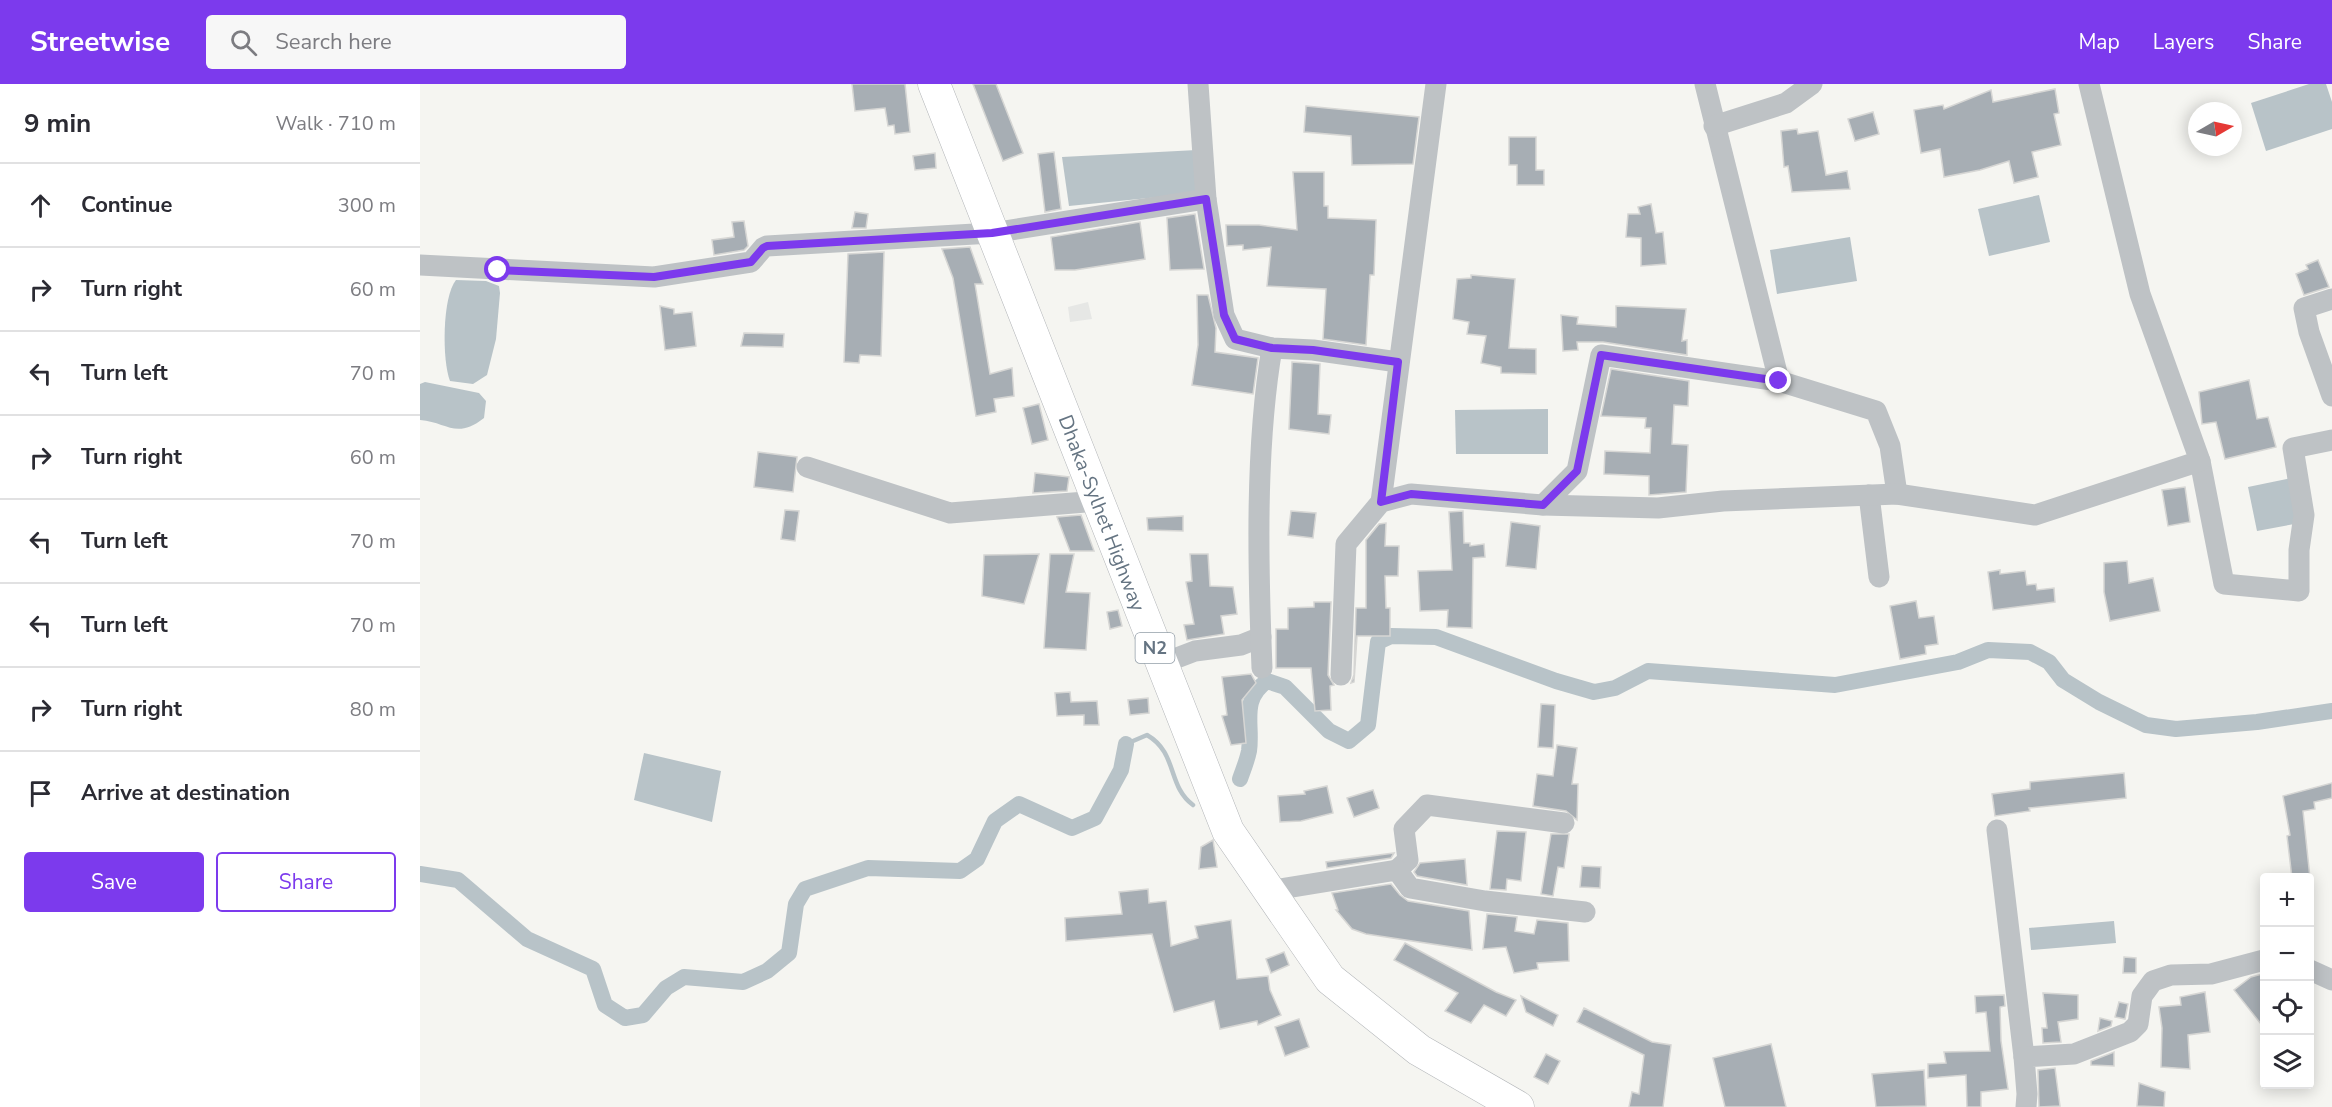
<!DOCTYPE html>
<meta charset="utf-8">
<style>
:root{--surface:#fff;--page:#f7f7f7;--text:#2b2b33;--muted:#7c7c81;--line:#e1e1e2;--accent:#7c3aed}
body{margin:0;font-family:"Nunito Sans",sans-serif;background:var(--page);color:var(--text)}
.controls{position:absolute;right:18px;bottom:18px;display:grid;overflow:hidden;border-radius:6px;box-shadow:0 3px 15px #0003}
.controls button{width:54px;height:54px;display:grid;place-items:center;padding:0;border:0;border-bottom:2px solid var(--line);background:var(--surface);color:var(--text);font:30px sans-serif}
.compass{position:absolute;left:1768px;top:18px;width:54px;height:54px;border-radius:50%;background:var(--surface);box-shadow:0 3px 15px #0003;rotate:81deg}
.stop{position:absolute;width:18px;height:18px;margin:-14px;border:4px solid #7c3aed;border-radius:50%;background:#fff}
.stop.end{background:#7c3aed;border-color:#fff;box-shadow:0 2px 6px #0008}
.list{margin:0;padding:0;list-style:none}
h2{display:flex;justify-content:space-between;align-items:center;height:78px;margin:0;padding:0 24px;font-size:26px}
h2 small{font-size:20px;font-weight:400;color:var(--muted)}
.list li{display:grid;grid-template-columns:39px 1fr auto;gap:18px;align-items:center;box-sizing:border-box;height:84px;padding:0 24px;border-top:2px solid var(--line)}
.list b{display:block;font-size:22px;white-space:nowrap}
.list em{font-size:20px;font-style:normal;color:var(--muted)}
.actions{display:flex;gap:12px;padding:18px 24px}
.actions a{flex:1;padding:14px 0;border:2px solid var(--accent);border-radius:6px;text-align:center;font-size:21px;color:var(--accent)}
.actions .main{background:var(--accent);color:#fff}
.icon{flex:none;width:33px;height:33px;fill:none;stroke:currentColor;stroke-width:2;stroke-linecap:round;stroke-linejoin:round}
.map{position:relative;flex:none;width:1912px;height:1023px;overflow:hidden}
header{display:flex;align-items:center;gap:36px;box-sizing:border-box;height:84px;padding:0 30px;background:var(--accent);color:#fff}
header strong{font-size:28px}
nav{display:flex;gap:33px;margin-inline-start:auto;font-size:21px}
.search{width:420px;height:54px;background:var(--page);display:flex;align-items:center;gap:15px;box-sizing:border-box;padding:0 21px;border-radius:6px;color:var(--muted);font-size:22px}
main{display:flex}
aside{flex:1;background:var(--surface)}
.map>svg:first-child{display:block}
</style>
<header>
<strong>Streetwise</strong>
<div class="search"><svg class="icon" aria-label="search" viewBox="0 0 24 24"><circle cx="10" cy="10" r="6"/><path d="M15 15l6 6"/></svg>Search here</div>
<nav><a>Map</a><a>Layers</a><a>Share</a></nav>
</header>
<main>
<aside>
<h2>9 min<small>Walk · 710 m</small></h2>
<ul class="list">
<li><svg class="icon" aria-label="ahead" viewBox="0 0 24 24"><path d="M12 20V5M6 11l6-6 6 6"/></svg><div><b>Continue</b></div><em>300 m</em></li>
<li><svg class="icon" aria-label="right" viewBox="0 0 24 24"><path d="M7 20v-9h11M14 6l5 5-5 5"/></svg><div><b>Turn right</b></div><em>60 m</em></li>
<li><svg class="icon" aria-label="left" viewBox="0 0 24 24"><path d="M17 20v-9H6M10 6l-5 5 5 5"/></svg><div><b>Turn left</b></div><em>70 m</em></li>
<li><svg class="icon" aria-label="right" viewBox="0 0 24 24"><path d="M7 20v-9h11M14 6l5 5-5 5"/></svg><div><b>Turn right</b></div><em>60 m</em></li>
<li><svg class="icon" aria-label="left" viewBox="0 0 24 24"><path d="M17 20v-9H6M10 6l-5 5 5 5"/></svg><div><b>Turn left</b></div><em>70 m</em></li>
<li><svg class="icon" aria-label="left" viewBox="0 0 24 24"><path d="M17 20v-9H6M10 6l-5 5 5 5"/></svg><div><b>Turn left</b></div><em>70 m</em></li>
<li><svg class="icon" aria-label="right" viewBox="0 0 24 24"><path d="M7 20v-9h11M14 6l5 5-5 5"/></svg><div><b>Turn right</b></div><em>80 m</em></li>
<li><svg class="icon" aria-label="arrive" viewBox="0 0 24 24"><path d="M6 21V4h12l-3 4 3 4H6"/></svg><div><b>Arrive at destination</b></div></li>
</ul>
<div class="actions"><a class="main">Save</a><a>Share</a></div>
</aside>
<div class="map">
<svg width="1912" height="1023" viewBox="0 0 1912 1023">
<rect width="100%" height="100%" fill="#f5f5f1"/>
<polygon fill="#e6e7e5" points="668,218 672,235 650,238 648,223"/>
<g fill="#b8c3c8">
<polygon points="1889,0 1906,0 1912,18 1912,45 1846,67 1831,19"/>
<polygon points="777,66 779,109 649,122 642,73"/>
<polygon points="1619,111 1630,158 1569,172 1558,125"/>
<polygon points="1430,153 1437,197 1357,210 1350,166"/>
<path d="M36 196 66 197 79 202 80 209 76 255 67 291 53 300 30 297C22 277 22 213 36 196Z"/>
<path d="M5 298 59 309 66 317 64 334C36 356 27 338 0 336V300Z"/>
<polygon points="1128,325 1128,370 1036,370 1035,326"/>
<polygon points="1871,394 1880,439 1837,447 1828,403"/>
<polygon points="224,669 301,687 292,738 214,716"/>
<polygon points="1694,837 1696,859 1611,866 1609,844"/>
</g>
<g fill="none" stroke-linecap="round" stroke-linejoin="round">
<path stroke="#b8c3c8" stroke-width="4.5" d="M706 660 727 651C758 669 747 702 773 721"/>
<g stroke="#b8c3c8" stroke-width="16">
<path d="M820 695C823 686 827 677 829 667 833 640 820 616 847 597L865 603 909 647 929 657 948 641 958 558 971 552 1016 553 1136 597 1174 608 1195 604 1228 587 1415 601 1538 578 1568 566 1610 568 1629 578 1643 596 1679 618 1726 641 1756 645 1837 638 1912 627"/>
<polyline points="0,790 38,796 107,855 173,885 185,921 205,934 223,931 246,904 264,893 323,898 347,887 369,869 376,820 385,805 448,784 540,787 557,775 575,737 599,720 652,744 675,734 701,686 706,660"/>
</g>
</g>
<g fill="#a7aeb4" stroke="#d6d6d4" stroke-width="1.5">
<polygon points="432,0 485,0 490,48 475,50 474,41 468,42 465,24 435,27"/>
<polygon points="553,0 576,0 603,69 583,77"/>
<polygon points="1635,5 1639,29 1634,30 1641,61 1612,68 1618,93 1594,99 1589,77 1560,86 1524,93 1520,65 1501,69 1494,26 1523,21 1524,25 1571,6 1573,18"/>
<polygon points="886,22 999,33 993,80 932,81 931,52 884,48"/>
<polygon points="1453,28 1459,50 1435,57 1428,35"/>
<polygon points="1377,45 1378,50 1398,47 1406,91 1427,87 1430,105 1372,108 1368,82 1364,83 1361,47"/>
<polygon points="1089,53 1116,53 1116,86 1124,86 1124,101 1097,101 1097,81 1089,81"/>
<polygon points="634,68 641,125 625,128 618,70"/>
<polygon points="515,69 516,84 495,86 493,72"/>
<polygon points="873,88 904,88 904,122 908,122 908,134 956,136 954,191 950,191 946,261 903,255 906,205 847,202 851,163 823,166 823,161 807,162 806,141 839,141 877,146"/>
<polygon points="1231,120 1236,149 1243,148 1246,180 1221,182 1221,154 1206,153 1208,130 1220,130 1218,123"/>
<polygon points="435,128 448,130 446,144 432,144"/>
<polygon points="775,130 784,185 750,186 747,134"/>
<polygon points="324,137 328,162 324,166 294,171 292,156 314,153 312,138"/>
<polygon points="720,138 725,175 655,186 635,186 631,153"/>
<polygon points="550,163 563,200 555,200 570,290 592,284 594,312 574,315 576,328 556,332 533,194 522,165"/>
<polygon points="464,168 461,272 440,271 439,279 424,278 428,170"/>
<polygon points="1898,176 1909,203 1884,211 1876,190 1888,185 1886,181"/>
<polygon points="1051,191 1095,195 1089,264 1116,265 1116,290 1081,289 1081,283 1061,279 1066,252 1047,250 1049,238 1033,235 1037,195 1051,194"/>
<polygon points="777,211 788,211 796,244 795,268 838,274 833,310 772,301 778,261"/>
<polygon points="240,222 254,225 254,230 272,228 276,262 245,266"/>
<polygon points="1196,222 1266,225 1262,257 1267,256 1267,271 1183,258 1157,258 1158,266 1143,267 1141,231 1158,233 1157,240 1196,243"/>
<polygon points="324,249 364,250 363,263 321,262"/>
<polygon points="872,278 900,280 898,330 911,331 909,350 869,345"/>
<polygon points="1191,285 1269,297 1268,322 1254,321 1252,360 1268,361 1266,408 1229,411 1229,392 1184,390 1185,367 1230,369 1231,344 1225,344 1226,334 1181,332"/>
<polygon points="1829,296 1837,335 1848,333 1856,363 1805,375 1796,338 1782,340 1779,308"/>
<polygon points="619,320 628,356 612,360 603,324"/>
<polygon points="338,368 377,373 373,408 334,403"/>
<polygon points="615,389 649,393 647,407 613,409"/>
<polygon points="1765,403 1770,438 1748,442 1742,406"/>
<polygon points="365,426 379,427 375,457 361,455"/>
<polygon points="871,427 896,429 893,454 868,451"/>
<polygon points="1043,427 1044,459 1050,459 1050,462 1064,460 1065,473 1053,474 1052,544 1027,543 1028,526 1000,527 998,487 1032,486 1029,428"/>
<polygon points="661,431 674,467 650,467 637,433"/>
<polygon points="763,432 763,447 728,446 727,434"/>
<polygon points="1091,438 1120,442 1116,485 1086,482"/>
<polygon points="966,439 965,462 979,462 978,492 965,492 966,524 970,524 970,552 937,552 934,598 931,599 934,591 936,524 946,524 946,456 959,440"/>
<polygon points="619,470 604,520 562,512 564,471"/>
<polygon points="630,470 654,470 646,508 670,509 666,566 624,564"/>
<polygon points="770,470 788,470 790,502 813,503 817,530 801,532 804,550 767,556 764,541 774,540 766,498 772,497"/>
<polygon points="1707,477 1709,499 1733,494 1740,527 1690,537 1684,508 1684,479"/>
<polygon points="1580,486 1580,490 1605,487 1607,501 1616,500 1617,506 1634,504 1635,518 1573,526 1568,488"/>
<polygon points="1496,517 1499,534 1514,532 1518,560 1505,562 1506,570 1480,575 1470,522"/>
<polygon points="894,518 911,518 908,591 914,601 910,602 911,626 895,627 891,584 856,584 856,545 868,545 868,524 894,523"/>
<polygon points="698,526 702,542 690,545 687,528"/>
<polygon points="831,590 836,599 822,616 826,659 811,661 802,632 807,631 802,593"/>
<polygon points="650,608 651,618 677,617 679,641 664,641 664,631 637,632 635,609"/>
<polygon points="728,614 729,629 710,631 708,616"/>
<polygon points="1121,620 1135,621 1133,664 1118,663"/>
<polygon points="1137,661 1157,664 1152,700 1158,700 1157,736 1146,727 1113,722 1117,690 1133,692"/>
<polygon points="1704,689 1706,714 1609,724 1610,727 1575,732 1572,710 1610,705 1610,698"/>
<polygon points="1912,699 1912,714 1894,718 1895,725 1883,727 1890,794 1872,794 1867,752 1870,751 1863,712"/>
<polygon points="907,702 913,729 881,737 860,738 858,712 885,710 884,707"/>
<polygon points="953,706 959,724 934,733 927,714"/>
<polygon points="1077,747 1106,748 1101,797 1087,795 1086,806 1070,805"/>
<polygon points="1131,750 1149,750 1144,784 1138,783 1133,812 1121,810"/>
<polygon points="793,756 797,783 779,785 781,763"/>
<polygon points="974,769 971,774 907,784 906,778"/>
<polygon points="1045,775 1047,801 997,792 994,788 1000,779"/>
<polygon points="1162,782 1181,783 1180,804 1160,803"/>
<polygon points="971,800 980,811 988,817 1049,827 1052,866 946,850 932,845 916,826 918,826 912,809"/>
<polygon points="728,805 729,819 746,817 751,862 778,854 775,842 811,836 817,895 848,892 850,906 861,931 838,941 837,937 800,945 794,917 754,928 732,850 646,857 645,834 702,830 699,808"/>
<polygon points="1067,830 1097,833 1095,847 1114,850 1117,836 1148,839 1149,877 1117,879 1118,885 1094,889 1086,863 1063,865"/>
<polygon points="985,859 1076,908 1096,916 1086,932 1064,921 1051,939 1025,927 1038,909 974,876"/>
<polygon points="864,868 869,881 851,889 846,875"/>
<polygon points="1704,873 1716,874 1716,889 1703,889"/>
<polygon points="1842,890 1845,893 1845,945 1814,906 1831,893"/>
<polygon points="1785,908 1790,948 1768,951 1770,985 1741,983 1742,944 1739,923 1761,921 1760,913"/>
<polygon points="1623,909 1658,911 1658,935 1638,938 1641,958 1623,959 1622,944 1627,944"/>
<polygon points="1584,911 1585,922 1580,923 1581,957 1588,1005 1561,1008 1561,1023 1547,1023 1546,991 1508,994 1508,980 1526,979 1524,968 1570,967 1566,928 1556,929 1555,912"/>
<polygon points="1101,912 1138,931 1133,942 1106,928"/>
<polygon points="1699,918 1708,920 1705,935 1695,933"/>
<polygon points="1164,924 1232,958 1251,961 1243,1023 1209,1023 1212,1008 1219,1010 1224,971 1157,938"/>
<polygon points="1680,934 1692,937 1691,942 1678,947"/>
<polygon points="879,935 889,963 865,972 855,943"/>
<polygon points="1351,960 1366,1023 1305,1023 1293,974"/>
<polygon points="1694,968 1694,982 1671,981 1671,977"/>
<polygon points="1126,970 1140,977 1128,1000 1114,993"/>
<polygon points="1635,984 1640,1022 1619,1023 1618,986"/>
<polygon points="1504,986 1506,1022 1456,1023 1452,990"/>
<polygon points="1719,999 1745,1008 1744,1023 1717,1022"/>
</g>
<g fill="none" stroke-linecap="round" stroke-linejoin="round">
<defs>
<polyline id="highway" points="514,0 808,747 910,895 999,966 1098,1023"/>
</defs>
<use href="#highway" stroke="#b3b6b9" stroke-width="33"/>
<g stroke="#bec2c5" stroke-width="21">
<polyline points="1285,0 1359,297"/>
<polyline points="1294,42 1366,19 1392,0"/>
<polyline points="786,115 804,231 815,255 852,264 893,266 978,278"/>
<polyline points="0,181 234,193 331,178 343,164 347,162 572,149 786,115 778,0"/>
<polyline points="1912,215 1884,224 1889,248 1912,312"/>
<polyline points="1780,377 1804,500 1879,507 1879,466 1884,431 1873,364 1912,356"/>
<polyline points="387,383 530,429 678,417"/>
<polyline points="1449,411 1459,493"/>
<polyline points="961,418 1016,0"/>
<polyline points="1123,421 1157,387 1181,271 1359,297 1456,327 1470,362 1477,410"/>
<polyline points="741,580 775,567 821,561 841,553"/>
<path d="M842 584C838 483 835 363 852 264"/>
<polyline points="921,591 926,460 961,418 991,410 1123,421 1238,424 1303,417 1477,410 1615,431 1780,377 1720,210 1669,0"/>
<polyline points="1577,746 1604,973"/>
<polyline points="977,786 988,776 984,745 1007,721 1144,739"/>
<polyline points="848,807 977,786 990,804 1065,817 1165,828"/>
<polyline points="1890,886 1912,896"/>
<polyline points="1606,1023 1607,1010 1604,973 1654,970 1710,948 1718,940 1722,912 1733,897 1751,891 1791,890 1844,876"/>
</g>
<use href="#highway" stroke="#fff" stroke-width="32"/>
</g>
<g fill="none" stroke-linecap="round" stroke-linejoin="round">
<polyline stroke="#7c3aed" stroke-width="8" points="78,186 234,193 331,178 343,164 347,162 572,149 786,115 804,231 815,255 852,264 893,266 978,278 961,418 991,410 1123,421 1157,387 1181,271 1359,297"/>
</g>
<g text-anchor="middle" stroke-width="6" stroke-linejoin="round" paint-order="stroke">
<rect fill="#fff" stroke="#939ea8" stroke-width="1.5" x="715.5" y="549" width="39" height="30" rx="4.5"/>
<g font-size="18" font-weight="bold" fill="#657482">
<text x="735" y="570">N2</text>
</g>
<g font-size="20" fill="#657482" stroke="#fff">
<text transform="translate(682 429) rotate(69)" y="7">Dhaka-Sylhet Highway</text>
</g>
</g>
</svg>
<div class="controls">
<button>+</button>
<button>−</button>
<button><svg class="icon" aria-label="locate" viewBox="0 0 24 24"><circle cx="12" cy="12" r="6"/><path d="M12 2v4M12 18v4M2 12h4M18 12h4"/></svg></button>
<button><svg class="icon" aria-label="layers" viewBox="0 0 24 24"><path d="M12 4l9 5-9 5-9-5zM3 14l9 5 9-5"/></svg></button>
</div>
<svg class="compass" viewBox="-18 -18 36 36"><path d="M0-13l5 13h-10z" fill="#e53935"/><path d="M0 13l5-13h-10z" fill="#7c7c81"/></svg>
<div class="stop" style="left:78px;top:186px"></div>
<div class="stop end" style="left:1359px;top:297px"></div>
</div>
</main>
